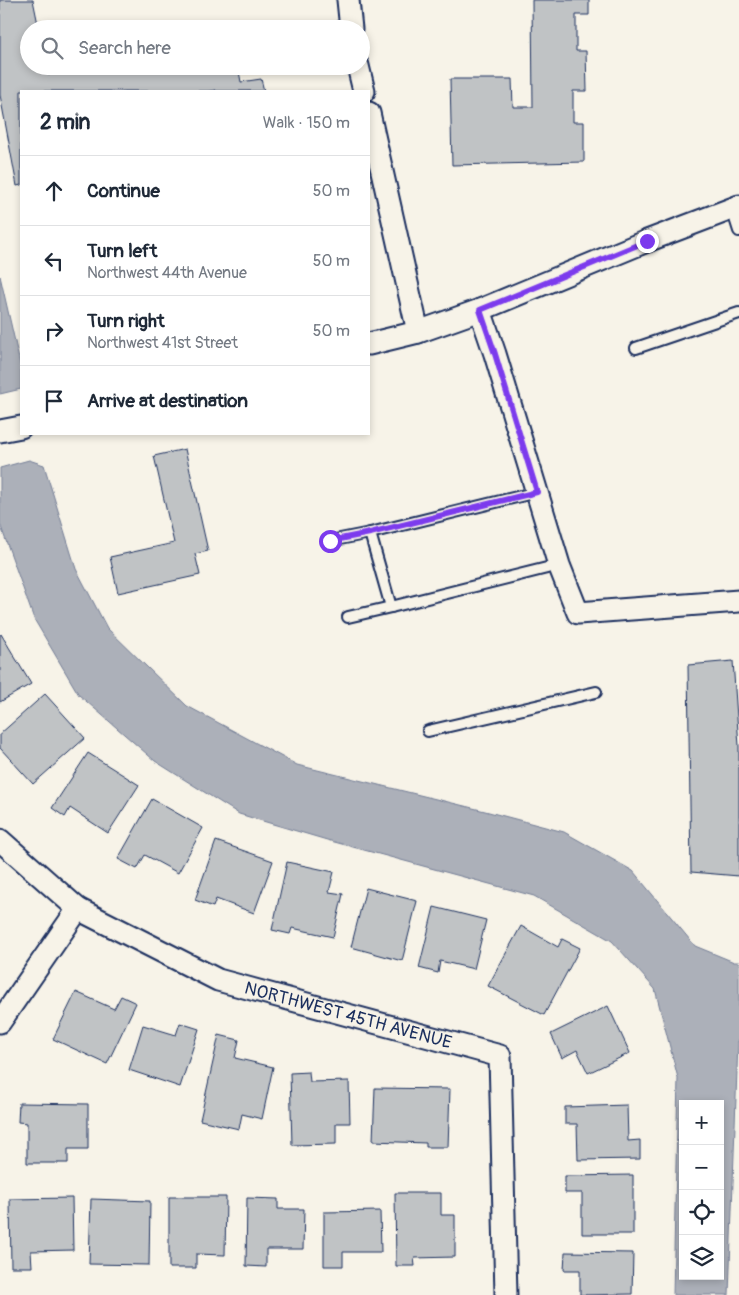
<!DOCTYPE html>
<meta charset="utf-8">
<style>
:root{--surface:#fff;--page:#f2f2f3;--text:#1f2937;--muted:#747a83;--line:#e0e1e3}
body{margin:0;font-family:Pangolin,sans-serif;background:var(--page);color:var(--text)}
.controls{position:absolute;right:15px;bottom:15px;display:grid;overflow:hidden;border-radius:0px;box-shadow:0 2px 8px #0003}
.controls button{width:45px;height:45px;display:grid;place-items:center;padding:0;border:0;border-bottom:1px solid var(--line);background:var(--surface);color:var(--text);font:25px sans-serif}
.stop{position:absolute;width:15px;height:15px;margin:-11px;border:4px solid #7c3aed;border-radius:50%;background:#fff}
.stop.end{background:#7c3aed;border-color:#fff;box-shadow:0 1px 5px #0008}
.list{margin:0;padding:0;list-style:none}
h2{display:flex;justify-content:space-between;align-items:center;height:65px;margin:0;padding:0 20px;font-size:21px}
h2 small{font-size:16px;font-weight:400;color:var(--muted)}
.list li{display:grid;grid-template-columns:32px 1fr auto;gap:15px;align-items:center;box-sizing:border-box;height:70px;padding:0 20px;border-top:1px solid var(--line)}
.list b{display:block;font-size:19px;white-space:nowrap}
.list p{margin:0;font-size:16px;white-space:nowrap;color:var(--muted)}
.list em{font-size:16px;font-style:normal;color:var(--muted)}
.icon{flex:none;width:28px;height:28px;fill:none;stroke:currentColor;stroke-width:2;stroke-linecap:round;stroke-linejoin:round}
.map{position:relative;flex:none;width:739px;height:1295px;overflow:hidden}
.search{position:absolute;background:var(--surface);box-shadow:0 2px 8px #0003;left:20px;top:20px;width:350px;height:55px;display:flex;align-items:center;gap:12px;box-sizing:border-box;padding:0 18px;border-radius:28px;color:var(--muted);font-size:19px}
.panel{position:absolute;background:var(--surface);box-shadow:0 2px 8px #0003;left:20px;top:90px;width:350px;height:345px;border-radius:0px}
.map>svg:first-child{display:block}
</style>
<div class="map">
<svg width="739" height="1295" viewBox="0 0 739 1295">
<rect width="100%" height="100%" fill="#f7f3e8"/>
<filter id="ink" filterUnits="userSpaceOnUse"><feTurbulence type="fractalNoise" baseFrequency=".02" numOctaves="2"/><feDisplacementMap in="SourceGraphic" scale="10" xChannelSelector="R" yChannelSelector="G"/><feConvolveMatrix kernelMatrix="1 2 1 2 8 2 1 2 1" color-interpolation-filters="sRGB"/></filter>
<g filter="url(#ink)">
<g fill="#acb0b9" stroke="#727c95" fill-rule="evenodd">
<polygon points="0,276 21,368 21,389 0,394"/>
<path d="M29 460 44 465 76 569 107 628 187 706 297 765 485 811 564 832 633 871 695 946 734 962H739V1041H738L729 1295H673L678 1078 655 989 612 941 534 896 327 840 239 814 155 761 79 695 34 619 0 524V468ZM683 1104H720V1276H683Z"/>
</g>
<g fill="#c0c3c5" stroke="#1b2f5e">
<polygon points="0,0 33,0 39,29 29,29 29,66 46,66 48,75 90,66 238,66 241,82 261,79 264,91 216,91 216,90 208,91 21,91 21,185 17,186 0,95"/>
<polygon points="532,0 589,0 589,15 576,15 576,51 586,51 587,91 573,91 573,122 584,122 584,162 452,165 450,79 512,79 513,107 533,107"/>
<polygon points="185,449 208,551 195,554 200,575 118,593 110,557 174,543 154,456"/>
<polygon points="1,634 31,684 0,702 0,635"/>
<polygon points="733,661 739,746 739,876 691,872 688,665"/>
<polygon points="45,694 85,738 33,784 0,748 0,734"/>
<polygon points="88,753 139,785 108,833 70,808 65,817 52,808"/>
<polygon points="152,799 203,828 178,873 145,855 137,869 118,859"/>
<polygon points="216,841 273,861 254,913 216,899 213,907 195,900"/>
<polygon points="287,862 334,872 329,892 343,894 333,937 292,928 290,934 272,930"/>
<polygon points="366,888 417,901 402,961 351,947"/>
<polygon points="434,907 486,920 474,969 440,961 438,973 419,968"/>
<polygon points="521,926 558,947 562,939 580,948 544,1015 488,986"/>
<polygon points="76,992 114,1009 121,996 136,1003 107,1064 53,1039"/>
<polygon points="608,1006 630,1053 588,1073 577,1050 562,1058 551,1034"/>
<polygon points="180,1023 199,1029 180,1087 129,1070 143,1025 176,1035"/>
<polygon points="219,1035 239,1040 235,1058 273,1067 262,1119 242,1114 239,1129 200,1120"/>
<polygon points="309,1072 310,1082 349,1081 350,1123 336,1123 336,1144 292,1145 290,1073"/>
<polygon points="375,1088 450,1089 448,1147 426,1147 426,1143 373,1141"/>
<polygon points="19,1103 88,1104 88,1149 68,1149 68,1163 27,1163 27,1123 18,1122"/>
<polygon points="627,1105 628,1141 640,1140 640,1159 578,1160 577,1124 565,1124 565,1107"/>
<polygon points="633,1175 633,1234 582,1234 582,1193 565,1193 565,1176"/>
<polygon points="395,1193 441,1193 441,1215 455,1215 455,1257 414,1258 415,1266 396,1266"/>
<polygon points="169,1197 226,1197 225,1255 196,1254 196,1268 169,1268"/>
<polygon points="72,1198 73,1250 31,1251 32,1267 11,1267 10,1199"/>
<polygon points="247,1198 278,1199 278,1209 304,1209 303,1249 266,1249 266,1267 246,1266"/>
<polygon points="91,1199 150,1201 149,1265 89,1264"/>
<polygon points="380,1211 381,1252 343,1252 343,1266 324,1266 324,1212"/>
<polygon points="565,1252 633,1253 632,1294 580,1295 580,1270 564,1270"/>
</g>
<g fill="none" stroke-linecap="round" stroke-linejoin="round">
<defs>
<g id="service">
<polyline points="732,209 739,231"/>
<polyline points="636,348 739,313"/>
<polyline points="537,492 370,533 391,607 559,565"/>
<polyline points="330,541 370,533"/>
<polyline points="348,617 391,607"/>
<polyline points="428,731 596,692"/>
</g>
<g id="minor">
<polyline points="348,0 351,29"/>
<polyline points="358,66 364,91"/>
<polyline points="369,113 418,332"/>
<polyline points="480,310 495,354 559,565 578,613 739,601"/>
<polyline points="369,344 418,332 480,310 647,241 739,206"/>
<polyline points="0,431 21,427"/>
<path id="s1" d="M0 840 78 909 218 980 500 1056 506 1295"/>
<polyline points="0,1022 78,909"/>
</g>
</defs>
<use href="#service" stroke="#1b2f5e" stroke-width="14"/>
<use href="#minor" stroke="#1b2f5e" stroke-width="25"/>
<use href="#service" stroke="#f7f3e8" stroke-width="10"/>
<use href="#minor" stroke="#f7f3e8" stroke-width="21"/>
</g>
</g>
<g fill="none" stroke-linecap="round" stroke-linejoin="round" filter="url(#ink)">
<polyline stroke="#7c3aed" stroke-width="6" points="330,541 370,533 537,492 495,354 480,310 647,241"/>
</g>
<g text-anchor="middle" stroke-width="4" stroke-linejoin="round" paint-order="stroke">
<g font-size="18" fill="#1b2f5e" stroke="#f7f3e8">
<text dy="6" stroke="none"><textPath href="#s1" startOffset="396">NORTHWEST 45TH AVENUE</textPath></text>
</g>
</g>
</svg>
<div class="controls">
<button>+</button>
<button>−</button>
<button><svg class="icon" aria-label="locate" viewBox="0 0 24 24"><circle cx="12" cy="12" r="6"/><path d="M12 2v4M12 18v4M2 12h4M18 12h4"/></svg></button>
<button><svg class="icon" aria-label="layers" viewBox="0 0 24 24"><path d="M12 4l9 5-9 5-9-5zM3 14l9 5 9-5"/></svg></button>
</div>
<div class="stop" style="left:330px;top:541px"></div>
<div class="stop end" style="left:647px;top:241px"></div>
<div class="search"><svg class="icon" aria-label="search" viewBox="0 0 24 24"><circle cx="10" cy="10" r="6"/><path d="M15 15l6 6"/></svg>Search here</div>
<section class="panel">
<h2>2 min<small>Walk · 150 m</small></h2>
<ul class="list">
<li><svg class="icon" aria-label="ahead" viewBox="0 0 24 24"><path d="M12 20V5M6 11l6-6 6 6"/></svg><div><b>Continue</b></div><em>50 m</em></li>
<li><svg class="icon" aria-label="left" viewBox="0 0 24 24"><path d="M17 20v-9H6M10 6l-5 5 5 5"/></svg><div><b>Turn left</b><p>Northwest 44th Avenue</p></div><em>50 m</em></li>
<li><svg class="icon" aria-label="right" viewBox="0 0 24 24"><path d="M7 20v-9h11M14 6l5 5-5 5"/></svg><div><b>Turn right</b><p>Northwest 41st Street</p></div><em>50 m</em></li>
<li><svg class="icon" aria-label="arrive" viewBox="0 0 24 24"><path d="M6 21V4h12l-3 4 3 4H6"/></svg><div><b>Arrive at destination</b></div></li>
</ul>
</section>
</div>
